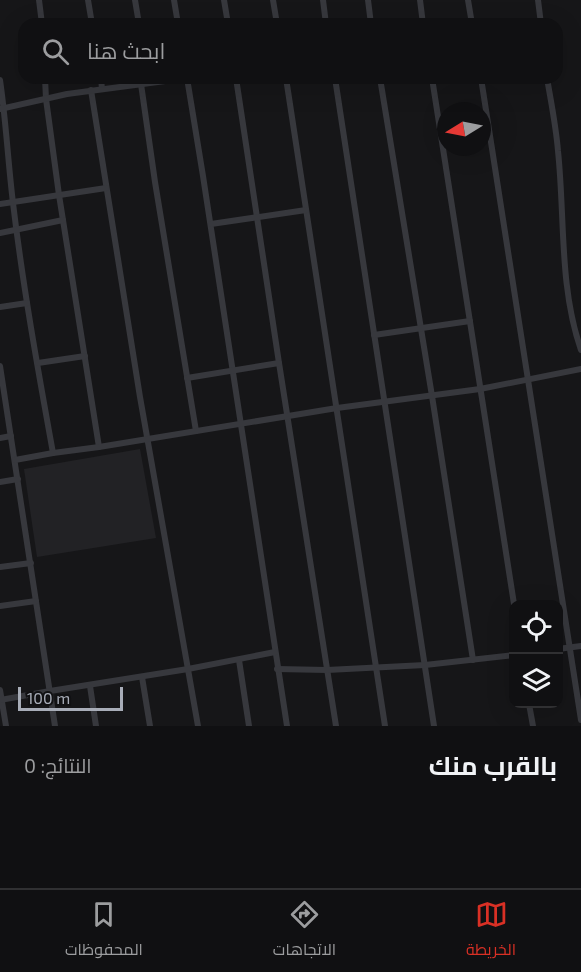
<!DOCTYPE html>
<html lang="ar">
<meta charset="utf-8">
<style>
:root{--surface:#101012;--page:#19191b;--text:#f1f3f6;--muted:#9c9d9f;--line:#303032;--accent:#d93025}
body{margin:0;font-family:"Exo 2",Cairo,sans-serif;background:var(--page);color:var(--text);direction:rtl}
.controls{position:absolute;right:18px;bottom:18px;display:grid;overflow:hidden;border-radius:12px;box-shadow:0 6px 24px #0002}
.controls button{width:54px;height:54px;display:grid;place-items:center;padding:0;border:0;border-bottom:2px solid var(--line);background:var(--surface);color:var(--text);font:30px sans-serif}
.compass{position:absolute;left:437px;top:102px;width:54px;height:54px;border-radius:50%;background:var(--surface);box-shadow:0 6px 24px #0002;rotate:260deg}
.scale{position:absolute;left:18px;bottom:15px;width:105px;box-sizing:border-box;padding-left:6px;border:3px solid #a8adb8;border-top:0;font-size:16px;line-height:21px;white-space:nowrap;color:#a8adb8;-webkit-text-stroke:4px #111113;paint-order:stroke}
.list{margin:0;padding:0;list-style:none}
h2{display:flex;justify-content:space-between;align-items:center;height:78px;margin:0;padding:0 24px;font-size:26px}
h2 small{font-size:20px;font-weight:400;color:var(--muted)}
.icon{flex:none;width:33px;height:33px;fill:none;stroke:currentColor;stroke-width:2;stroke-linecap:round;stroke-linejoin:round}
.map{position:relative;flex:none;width:581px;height:726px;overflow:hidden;direction:ltr}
.search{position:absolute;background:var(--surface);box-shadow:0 6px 24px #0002;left:18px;right:18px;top:18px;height:66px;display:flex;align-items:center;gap:15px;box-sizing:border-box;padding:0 21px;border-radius:18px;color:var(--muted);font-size:22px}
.sheet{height:162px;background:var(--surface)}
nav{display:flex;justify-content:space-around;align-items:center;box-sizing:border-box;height:84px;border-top:2px solid var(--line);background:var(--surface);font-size:16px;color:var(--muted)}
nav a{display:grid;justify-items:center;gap:3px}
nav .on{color:var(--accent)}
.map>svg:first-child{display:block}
</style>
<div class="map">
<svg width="581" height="726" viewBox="0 0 581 726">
<rect width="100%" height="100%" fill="#161618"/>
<polygon fill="#222225" points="140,449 156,538 37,557 24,469"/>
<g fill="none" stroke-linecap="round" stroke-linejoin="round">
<g stroke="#37383d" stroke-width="6">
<polyline points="39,0 42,24"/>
<polyline points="88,0 92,24"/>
<polyline points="135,0 139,24"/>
<polyline points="174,0 178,24"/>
<polyline points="224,0 228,24"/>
<polyline points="273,0 277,24"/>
<polyline points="323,0 326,24"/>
<polyline points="368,0 371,24"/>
<polyline points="420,0 423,24"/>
<polyline points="468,0 472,24"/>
<polyline points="538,0 541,24"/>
<polyline points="45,78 46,99 59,195 99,447"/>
<polyline points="101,78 102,89"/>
<polyline points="187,78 203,176 287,726"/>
<polyline points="236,78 279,363 336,726"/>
<polyline points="286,78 385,726"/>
<polyline points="335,78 434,726"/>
<polyline points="380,78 432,396 473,660"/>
<polyline points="432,78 514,604"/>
<polyline points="481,78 581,720"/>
<path d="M547 78C551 102 556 126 558 151 565 217 559 287 581 350"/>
<path d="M0 80C6 121 8 162 13 203 23 287 38 370 53 453"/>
<polyline points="141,84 155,182 196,431"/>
<polyline points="91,90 140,397 198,726"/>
<polyline points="0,109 67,94 188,78"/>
<polyline points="0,204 106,188"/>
<polyline points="211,224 306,210"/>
<polyline points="0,233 63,220"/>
<polyline points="0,307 27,303"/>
<polyline points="374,335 470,321"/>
<polyline points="38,363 85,356"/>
<polyline points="0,366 55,726"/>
<polyline points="187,378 279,363"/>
<polyline points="0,438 11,436"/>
<polyline points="15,460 53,453 99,447 337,408 480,389 581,369"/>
<polyline points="0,482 18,479"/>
<polyline points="0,567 31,563"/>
<polyline points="0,606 36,601"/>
<polyline points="558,649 581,646"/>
<polyline points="239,660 249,726"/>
<polyline points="277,669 327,670 425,665 514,655"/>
<polyline points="142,677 150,726"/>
<polyline points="90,686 96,726"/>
<polyline points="0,690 6,726"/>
<polyline points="0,700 50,691 188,669 275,652"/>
<polyline points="529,704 533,726"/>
</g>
</g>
</svg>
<div class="controls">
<button><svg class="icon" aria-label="locate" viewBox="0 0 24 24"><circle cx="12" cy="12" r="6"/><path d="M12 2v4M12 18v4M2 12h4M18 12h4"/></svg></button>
<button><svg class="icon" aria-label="layers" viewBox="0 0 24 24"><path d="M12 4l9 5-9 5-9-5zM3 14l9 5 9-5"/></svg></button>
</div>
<svg class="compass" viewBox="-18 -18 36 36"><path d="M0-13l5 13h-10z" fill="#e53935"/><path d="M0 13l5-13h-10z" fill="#9c9d9f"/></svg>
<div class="scale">100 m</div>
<div class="search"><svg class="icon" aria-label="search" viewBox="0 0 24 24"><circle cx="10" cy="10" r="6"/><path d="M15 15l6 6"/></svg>ابحث هنا</div>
</div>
<section class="sheet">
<h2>بالقرب منك<small>النتائج: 0</small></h2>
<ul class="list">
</ul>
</section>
<nav>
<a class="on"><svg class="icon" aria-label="map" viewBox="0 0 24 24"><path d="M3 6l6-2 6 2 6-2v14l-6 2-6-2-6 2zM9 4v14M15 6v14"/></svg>الخريطة</a>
<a><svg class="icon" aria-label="directions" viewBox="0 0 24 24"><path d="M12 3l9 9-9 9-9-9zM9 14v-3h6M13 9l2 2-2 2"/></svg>الاتجاهات</a>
<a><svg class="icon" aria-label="saved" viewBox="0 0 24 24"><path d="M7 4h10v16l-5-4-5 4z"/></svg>المحفوظات</a>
</nav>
